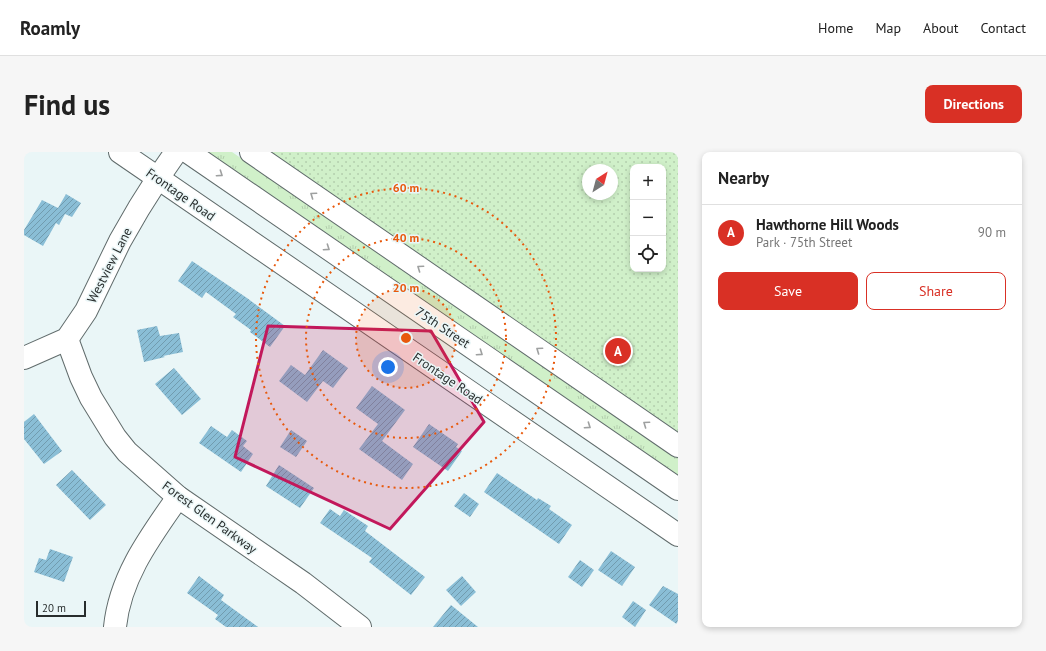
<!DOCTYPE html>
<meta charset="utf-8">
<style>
:root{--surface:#fff;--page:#f6f6f6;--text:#222;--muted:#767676;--line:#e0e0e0;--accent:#d93025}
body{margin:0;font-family:"PT Sans",sans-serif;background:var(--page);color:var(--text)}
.controls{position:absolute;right:12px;top:12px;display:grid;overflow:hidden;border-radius:8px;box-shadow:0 2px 6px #0003}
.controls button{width:36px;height:36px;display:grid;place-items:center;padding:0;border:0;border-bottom:1px solid var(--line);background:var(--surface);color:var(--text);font:20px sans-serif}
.compass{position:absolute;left:558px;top:12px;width:36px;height:36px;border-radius:50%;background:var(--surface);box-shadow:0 2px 6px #0003;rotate:36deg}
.scale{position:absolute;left:12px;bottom:10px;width:50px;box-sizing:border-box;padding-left:4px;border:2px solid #282d2d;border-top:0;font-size:11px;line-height:14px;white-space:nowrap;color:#282d2d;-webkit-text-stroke:3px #eaf6f7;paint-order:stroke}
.you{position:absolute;left:364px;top:215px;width:14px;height:14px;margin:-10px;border:3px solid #fff;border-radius:50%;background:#1a73e8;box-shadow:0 0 0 6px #1a73e833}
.badge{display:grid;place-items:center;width:26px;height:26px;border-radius:50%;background:var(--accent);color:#fff;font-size:13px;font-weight:700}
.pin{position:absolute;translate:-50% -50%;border:2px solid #fff;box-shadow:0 1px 4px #0006}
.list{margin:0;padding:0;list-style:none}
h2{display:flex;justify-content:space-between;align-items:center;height:52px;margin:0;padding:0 16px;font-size:17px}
h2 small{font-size:13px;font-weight:400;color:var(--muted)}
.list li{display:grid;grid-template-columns:26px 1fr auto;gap:12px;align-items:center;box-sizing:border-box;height:56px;padding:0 16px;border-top:1px solid var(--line)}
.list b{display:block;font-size:15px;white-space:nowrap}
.list p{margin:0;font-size:13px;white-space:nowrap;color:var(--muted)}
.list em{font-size:13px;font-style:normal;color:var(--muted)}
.actions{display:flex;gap:8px;padding:12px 16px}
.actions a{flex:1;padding:9px 0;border:1px solid var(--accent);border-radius:8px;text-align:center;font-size:14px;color:var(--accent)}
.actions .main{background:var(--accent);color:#fff}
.icon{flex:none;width:22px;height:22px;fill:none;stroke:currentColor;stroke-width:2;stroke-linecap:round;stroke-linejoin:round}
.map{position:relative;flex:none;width:654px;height:475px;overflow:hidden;border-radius:8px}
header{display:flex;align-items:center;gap:24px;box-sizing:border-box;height:56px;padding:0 20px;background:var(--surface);border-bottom:1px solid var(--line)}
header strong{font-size:19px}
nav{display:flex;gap:22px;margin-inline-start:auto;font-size:14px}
.intro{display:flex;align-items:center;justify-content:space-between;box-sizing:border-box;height:96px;padding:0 24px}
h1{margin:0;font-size:28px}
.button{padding:10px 18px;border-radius:8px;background:var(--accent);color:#fff;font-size:14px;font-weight:700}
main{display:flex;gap:24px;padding:0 24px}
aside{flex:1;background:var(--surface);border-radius:8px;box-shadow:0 2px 6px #0003}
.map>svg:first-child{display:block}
</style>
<header>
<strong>Roamly</strong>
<nav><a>Home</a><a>Map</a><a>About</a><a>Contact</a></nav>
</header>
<div class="intro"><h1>Find us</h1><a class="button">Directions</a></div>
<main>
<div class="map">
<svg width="654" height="475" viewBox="0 0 654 475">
<defs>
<pattern id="grass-tufts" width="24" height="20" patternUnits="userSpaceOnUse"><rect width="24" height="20" fill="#d0f0c9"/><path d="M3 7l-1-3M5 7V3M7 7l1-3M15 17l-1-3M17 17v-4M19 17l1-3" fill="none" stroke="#b3cead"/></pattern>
<pattern id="park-dots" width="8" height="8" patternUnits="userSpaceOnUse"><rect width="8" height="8" fill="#d0f0c9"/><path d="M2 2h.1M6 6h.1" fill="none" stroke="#b3cead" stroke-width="1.8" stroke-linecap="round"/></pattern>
<pattern id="building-hatch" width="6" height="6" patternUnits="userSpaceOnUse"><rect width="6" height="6" fill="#8abed6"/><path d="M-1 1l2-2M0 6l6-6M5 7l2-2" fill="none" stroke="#719bae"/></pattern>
</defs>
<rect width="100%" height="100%" fill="#eaf6f7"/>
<polygon fill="url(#grass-tufts)" points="183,0 208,0 269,42 654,306 654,324"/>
<path fill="url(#park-dots)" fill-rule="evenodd" d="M242 0H654V280ZM609 15H639V117H609ZM564 18H588V42H564Z"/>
<g fill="url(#building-hatch)">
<polygon points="42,42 57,51 48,65 41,62 35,73 32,71 19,94 0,83 0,78 18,48 34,56"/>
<polygon points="168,109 223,146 261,174 246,195 226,180 227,178 209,165 212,162 182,140 178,146 154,129"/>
<polygon points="133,174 136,184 155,181 159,200 139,204 141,205 120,210 113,178"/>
<polygon points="299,198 324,216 309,236 299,229 283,250 255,229 267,213 281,223"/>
<polygon points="150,216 177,247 158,263 131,232"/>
<polygon points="348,234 381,258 358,289 389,312 378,328 335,297 354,272 332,256"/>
<polygon points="10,262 38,299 20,312 0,287 0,270"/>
<polygon points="405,272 434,292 432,295 438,299 424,319 389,295"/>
<polygon points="187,274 203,285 208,278 223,289 219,294 229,302 217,320 175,291"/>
<polygon points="267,278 283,289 272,305 256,295"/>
<polygon points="255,313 290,336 276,356 242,334"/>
<polygon points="48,318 82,353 66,368 32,333"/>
<polygon points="473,321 513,348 514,346 527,354 525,357 548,373 535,392 460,340"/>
<polygon points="440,341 455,352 446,365 430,354"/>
<polygon points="306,357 316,364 320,358 344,374 341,379 401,425 387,443 345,410 348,406 296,371"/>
<polygon points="26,397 49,405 40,430 10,420 15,406 22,408"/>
<polygon points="587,399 611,415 598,434 574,418"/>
<polygon points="556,408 570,418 558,435 544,425"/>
<polygon points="175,424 200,443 197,448 234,475 202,475 191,467 194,463 163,441"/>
<polygon points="438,424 452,440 437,454 422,438"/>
<polygon points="639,434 654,442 654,473 625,453"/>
<polygon points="609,449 622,458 611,475 598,465"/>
<polygon points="427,453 454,475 409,475"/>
</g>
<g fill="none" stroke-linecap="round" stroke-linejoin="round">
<defs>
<g id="minor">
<polyline points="96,0 654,383"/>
<polyline points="43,187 57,225 67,246 91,285 103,300 154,345 279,431 336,475"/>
<polyline points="0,206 43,187 62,159 96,89 115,56 134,26 152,0"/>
<path d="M91 475C96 425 126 385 154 345"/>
</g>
<g id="major">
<polyline points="164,0 654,337"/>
<polyline points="227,0 654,294"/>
</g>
</defs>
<use href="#minor" stroke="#616c6c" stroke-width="24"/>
<use href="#major" stroke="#616c6c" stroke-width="24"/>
<use href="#minor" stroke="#fff" stroke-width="22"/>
<use href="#major" stroke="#fff" stroke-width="22"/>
</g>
<defs><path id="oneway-chevron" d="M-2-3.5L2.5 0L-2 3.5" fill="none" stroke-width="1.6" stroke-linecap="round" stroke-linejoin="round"/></defs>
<g stroke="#9ea0a0">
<use href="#oneway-chevron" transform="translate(196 22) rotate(34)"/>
<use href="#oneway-chevron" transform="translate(289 43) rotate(-145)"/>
<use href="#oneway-chevron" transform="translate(303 96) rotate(34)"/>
<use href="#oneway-chevron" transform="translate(396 116) rotate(-145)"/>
<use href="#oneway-chevron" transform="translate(515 198) rotate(-145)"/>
<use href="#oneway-chevron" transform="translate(456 201) rotate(34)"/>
<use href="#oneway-chevron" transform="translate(622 272) rotate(-145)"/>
<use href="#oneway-chevron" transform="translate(564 274) rotate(34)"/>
</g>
<path fill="#c2185b" fill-opacity="0.2" stroke="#c2185b" stroke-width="3" stroke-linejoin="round" d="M244 174 407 179 460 270 366 377 211 305Z"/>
<circle cx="382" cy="186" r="50" fill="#e8590c" fill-opacity=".12"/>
<g fill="none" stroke="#e8590c" stroke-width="2" stroke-dasharray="2 4">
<circle cx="382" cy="186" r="50"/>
<circle cx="382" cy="186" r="100"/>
<circle cx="382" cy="186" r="150"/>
</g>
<g text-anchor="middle" stroke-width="3" stroke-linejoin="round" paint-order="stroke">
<g font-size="13" fill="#282d2d" stroke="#eaf6f7">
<text transform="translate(157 42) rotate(35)" y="5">Frontage Road</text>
<text transform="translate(85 113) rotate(-63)" y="5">Westview Lane</text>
<text transform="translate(419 175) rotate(34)" y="5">75th Street</text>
<text transform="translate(424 226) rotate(34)" y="5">Frontage Road</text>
<text transform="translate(186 365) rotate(36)" y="5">Forest Glen Parkway</text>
</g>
</g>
<circle cx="382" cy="186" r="6" fill="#e8590c" stroke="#eaf6f7" stroke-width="2"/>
<g font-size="12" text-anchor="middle" font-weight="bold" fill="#e8590c" stroke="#eaf6f7" stroke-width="3" stroke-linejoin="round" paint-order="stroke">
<text x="382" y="40">60 m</text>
<text x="382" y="90">40 m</text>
<text x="382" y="140">20 m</text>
</g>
</svg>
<div class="controls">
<button>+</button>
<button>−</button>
<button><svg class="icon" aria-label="locate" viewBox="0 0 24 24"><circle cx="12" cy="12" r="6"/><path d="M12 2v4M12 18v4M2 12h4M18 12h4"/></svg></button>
</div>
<svg class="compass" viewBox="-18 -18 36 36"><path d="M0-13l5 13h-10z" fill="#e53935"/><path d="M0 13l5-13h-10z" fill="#767676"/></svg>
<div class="scale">20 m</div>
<div class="you"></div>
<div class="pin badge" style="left:594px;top:199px">A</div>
</div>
<aside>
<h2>Nearby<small></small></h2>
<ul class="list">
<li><span class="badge">A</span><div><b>Hawthorne Hill Woods</b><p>Park · 75th Street</p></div><em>90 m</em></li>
</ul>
<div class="actions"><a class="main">Save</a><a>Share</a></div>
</aside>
</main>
